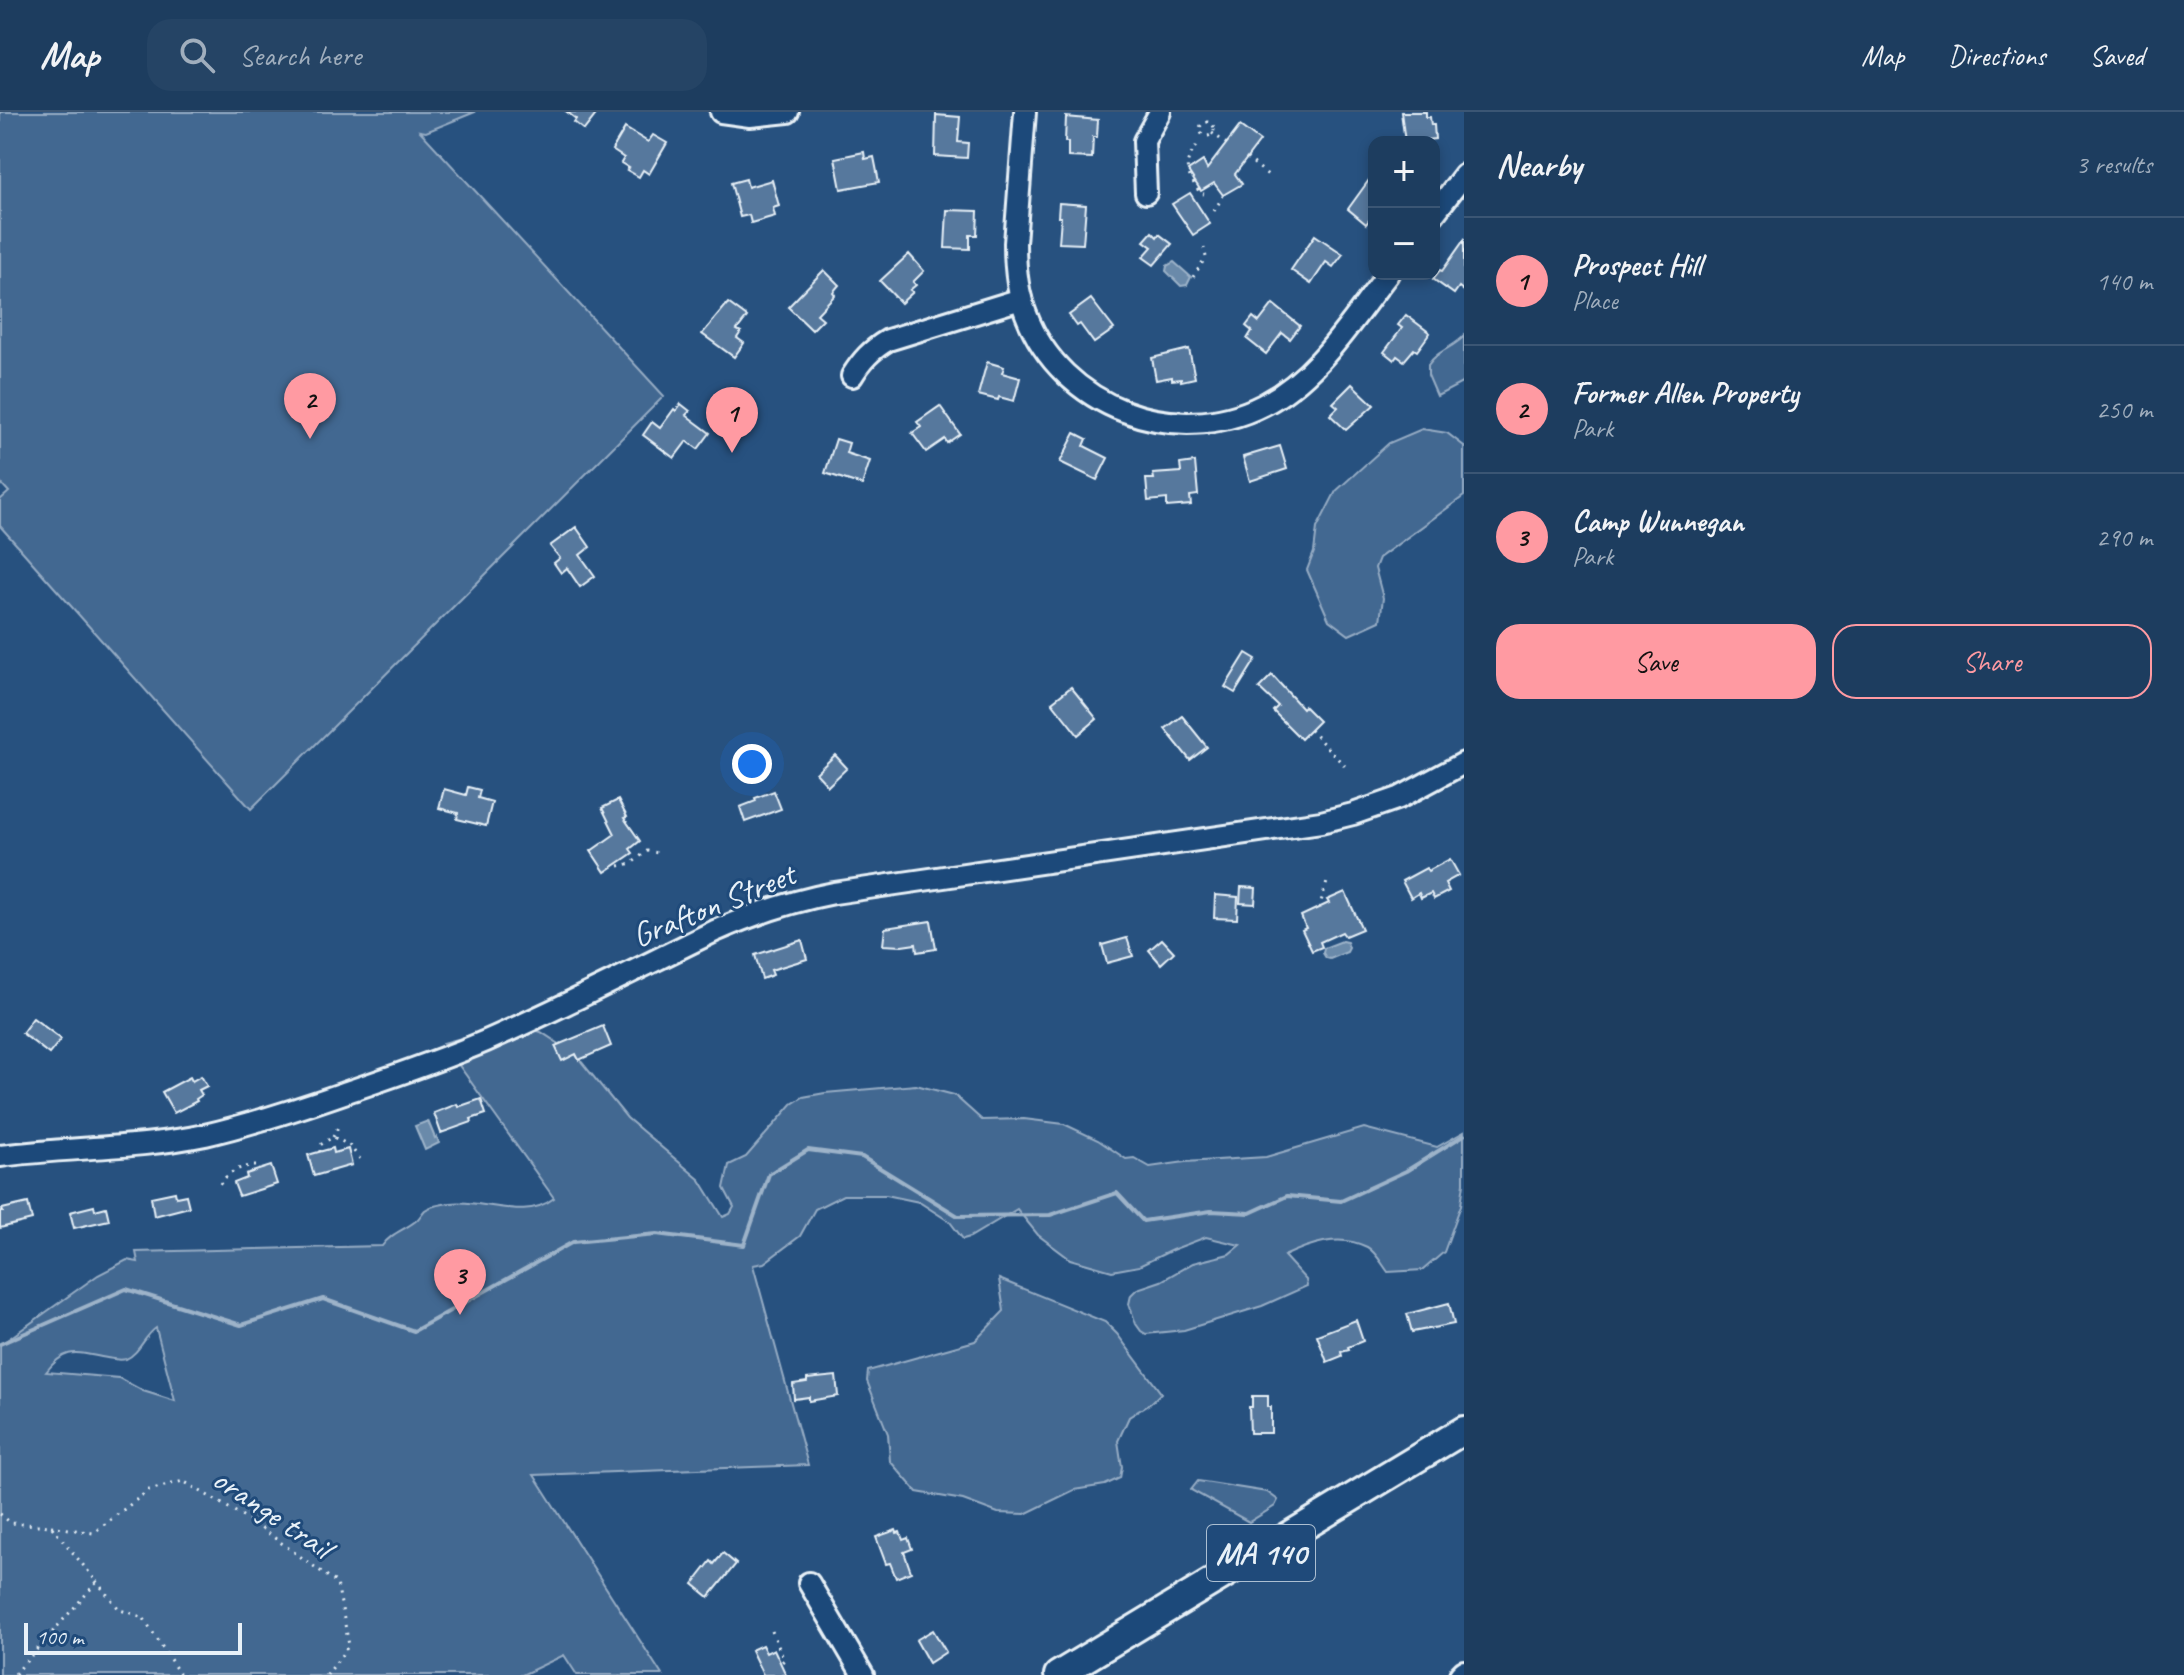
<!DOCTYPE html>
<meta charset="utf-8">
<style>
:root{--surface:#1d3d5f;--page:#254465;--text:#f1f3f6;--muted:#a0aebd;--line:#3b5674;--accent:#ff9aa2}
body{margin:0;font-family:Caveat,sans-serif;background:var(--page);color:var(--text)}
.controls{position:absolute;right:24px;top:24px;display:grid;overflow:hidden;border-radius:16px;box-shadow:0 4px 12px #0003}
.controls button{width:72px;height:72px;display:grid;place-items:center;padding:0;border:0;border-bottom:2px solid var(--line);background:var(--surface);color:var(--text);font:40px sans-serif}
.scale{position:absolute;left:24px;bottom:20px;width:218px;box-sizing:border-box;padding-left:8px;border:4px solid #e8f1f8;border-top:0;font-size:22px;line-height:28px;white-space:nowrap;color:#e8f1f8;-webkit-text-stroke:6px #1f4a7a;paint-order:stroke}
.you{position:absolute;left:752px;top:652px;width:28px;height:28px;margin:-20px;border:6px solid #fff;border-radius:50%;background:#1a73e8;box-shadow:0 0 0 12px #1a73e833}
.badge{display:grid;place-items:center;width:52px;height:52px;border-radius:50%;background:var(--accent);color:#111;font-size:26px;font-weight:700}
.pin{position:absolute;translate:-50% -66px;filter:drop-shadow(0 2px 4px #0008)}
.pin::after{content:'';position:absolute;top:42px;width:28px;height:24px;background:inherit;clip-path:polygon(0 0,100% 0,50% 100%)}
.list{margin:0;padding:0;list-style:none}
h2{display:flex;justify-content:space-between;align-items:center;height:104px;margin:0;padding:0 32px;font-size:34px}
h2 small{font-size:26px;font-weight:400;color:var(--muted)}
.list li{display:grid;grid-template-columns:52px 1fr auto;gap:24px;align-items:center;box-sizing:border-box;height:128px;padding:0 32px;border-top:2px solid var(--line)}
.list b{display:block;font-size:30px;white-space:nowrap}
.list p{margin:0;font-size:26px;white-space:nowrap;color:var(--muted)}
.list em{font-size:26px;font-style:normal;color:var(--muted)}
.actions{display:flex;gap:16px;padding:24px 32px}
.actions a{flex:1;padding:18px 0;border:2px solid var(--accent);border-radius:24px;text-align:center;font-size:28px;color:var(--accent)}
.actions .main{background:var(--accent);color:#111}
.icon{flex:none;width:44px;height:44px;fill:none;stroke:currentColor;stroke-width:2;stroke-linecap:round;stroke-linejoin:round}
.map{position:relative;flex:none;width:1464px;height:1563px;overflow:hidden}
header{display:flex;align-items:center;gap:48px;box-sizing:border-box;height:112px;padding:0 40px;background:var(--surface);border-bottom:2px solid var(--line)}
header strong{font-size:38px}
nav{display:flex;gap:44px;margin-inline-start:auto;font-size:28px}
.search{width:560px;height:72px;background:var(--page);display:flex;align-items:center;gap:20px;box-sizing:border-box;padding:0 28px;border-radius:24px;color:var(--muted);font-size:30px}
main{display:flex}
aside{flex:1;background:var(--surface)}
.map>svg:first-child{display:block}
</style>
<header>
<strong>Map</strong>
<div class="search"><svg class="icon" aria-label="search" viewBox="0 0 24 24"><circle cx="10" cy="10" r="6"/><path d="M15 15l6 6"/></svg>Search here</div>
<nav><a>Map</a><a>Directions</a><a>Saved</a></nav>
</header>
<main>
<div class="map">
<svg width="1464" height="1563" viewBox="0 0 1464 1563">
<rect width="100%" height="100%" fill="#27517f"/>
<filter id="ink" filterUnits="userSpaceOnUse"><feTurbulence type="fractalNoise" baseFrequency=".0125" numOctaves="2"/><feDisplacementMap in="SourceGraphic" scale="16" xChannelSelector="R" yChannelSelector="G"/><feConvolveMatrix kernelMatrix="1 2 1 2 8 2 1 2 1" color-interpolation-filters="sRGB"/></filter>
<g filter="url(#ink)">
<g fill="#436891" stroke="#96acc4" stroke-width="2" fill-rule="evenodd">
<polygon points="0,0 475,0 426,20 420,19 664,284 251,697 0,414 0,388 9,380 0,370"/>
<path d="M1464 224V270L1437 284 1428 263V253C1438 238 1453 236 1464 224Z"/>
<polygon points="1422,317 1447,321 1464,334 1464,384 1379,446 1375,456 1383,486 1380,509 1349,523 1329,508 1307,458 1314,440 1317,416 1336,379 1389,331"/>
<path d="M515 911 541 920 576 943 627 1006 700 1068 723 1105 730 1102 734 1095 724 1076 729 1053 746 1045 792 992 803 985 825 981 916 973 954 983 982 1008 1024 1007 1064 1012 1098 1028 1126 1047 1134 1046 1150 1055 1185 1050 1266 1045 1364 1016 1437 1035 1464 1020V1071L1461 1093 1444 1140 1423 1158 1388 1160C1382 1152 1375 1139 1367 1135 1339 1121 1310 1132 1284 1144L1306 1168 1307 1174 1262 1194 1184 1218 1146 1222 1141 1219 1136 1212 1129 1192 1131 1183 1137 1177 1161 1169 1193 1151 1229 1142 1240 1133 1206 1125 1172 1138 1139 1154 1112 1159 1070 1147 1038 1123 1017 1097 970 1125 963 1127 950 1110 919 1090 886 1083H843L815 1097 800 1124 764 1151 753 1153 808 1353 534 1363 662 1563H577L564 1543 522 1563H0V1233L98 1163 127 1148 138 1150 136 1140 382 1134C391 1121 405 1118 417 1108 420 1105 422 1101 425 1098 430 1094 437 1093 443 1092 480 1084 523 1111 554 1086L443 931ZM156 1216 175 1289 143 1279 119 1266 46 1260C67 1233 77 1241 107 1246 113 1247 120 1249 126 1247 139 1242 145 1223 156 1216Z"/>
<polygon points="999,1167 1105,1210 1117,1222 1161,1281 1151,1291 1129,1305 1118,1329 1122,1355 1120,1366 1105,1373 1074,1378 1025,1402 998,1401 963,1388 917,1380 890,1349 888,1322 867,1269 868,1259 975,1229 1004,1199"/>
<polygon points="1198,1369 1267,1380 1278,1388 1275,1394 1249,1410 1191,1378"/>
</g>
<g fill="#6b8aaa" stroke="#9db3c9" stroke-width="2">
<polygon points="1174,150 1191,165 1187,173 1181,174 1166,159 1167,154"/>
<polygon points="1342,829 1347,830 1349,836 1347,840 1330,847 1326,846 1323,841 1324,836"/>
<polygon points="428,1009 435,1026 437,1025 439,1031 425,1038 415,1014"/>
</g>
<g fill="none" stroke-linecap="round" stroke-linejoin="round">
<polyline stroke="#9db3c9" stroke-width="4" points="0,1232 126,1177 241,1213 323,1187 414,1219 573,1130 657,1122 744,1133 769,1062 808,1038 862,1045 958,1104 1050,1103 1117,1081 1143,1109 1211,1099 1250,1101 1287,1084 1341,1089 1406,1059 1464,1023"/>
</g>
<g fill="#57789d" stroke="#e8f1f8" stroke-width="2">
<polygon points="567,0 598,0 584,18 574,10 576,7"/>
<polygon points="1401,0 1426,0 1426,5 1430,5 1431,13 1434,13 1435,27 1405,30"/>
<polygon points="936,3 960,5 958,30 968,31 967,46 935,44"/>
<polygon points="1066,5 1098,8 1097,25 1093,25 1092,46 1068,45 1068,30 1065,30"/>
<polygon points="1240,14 1260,29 1235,62 1242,72 1223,83 1214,71 1201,79 1188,59 1203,49 1207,57"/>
<polygon points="625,16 648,30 653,23 667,31 649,62 643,58 639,65 627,58 629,56 621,51 624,46 612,38"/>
<polygon points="864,40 865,47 874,45 879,70 841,77 835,46"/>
<polygon points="1374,61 1374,102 1366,112 1348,97"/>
<polygon points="746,67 748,75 772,68 779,94 773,96 775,104 751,111 749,103 740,105 731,71"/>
<polygon points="1190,81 1210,112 1193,123 1172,92"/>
<polygon points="1059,91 1086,93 1083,132 1059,131 1061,105 1058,105"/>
<polygon points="947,98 978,99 977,123 970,123 970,137 945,136"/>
<polygon points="1152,120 1157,125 1159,122 1172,132 1154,153 1143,145 1152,135 1144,129"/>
<polygon points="1315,123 1343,142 1333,155 1326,150 1311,172 1291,158"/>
<polygon points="1464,128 1464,179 1459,175 1454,182 1433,167 1440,158 1442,159"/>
<polygon points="909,142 924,159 913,170 916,173 910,178 913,180 901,191 880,169"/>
<polygon points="824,158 839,173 833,180 835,183 817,202 823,207 812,218 788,195"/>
<polygon points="1091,187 1114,217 1094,231 1080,212 1077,214 1069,203"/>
<polygon points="728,191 747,205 737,218 741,220 737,226 744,231 734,245 702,222"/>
<polygon points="1273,192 1300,214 1290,227 1282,221 1266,242 1247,227 1252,219 1246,214 1253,205 1259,210"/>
<polygon points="1406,203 1430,221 1417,239 1414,237 1404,249 1397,244 1394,248 1384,240 1402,216 1398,213"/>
<polygon points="1189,237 1195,266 1181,269 1181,267 1172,268 1172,265 1156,268 1152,246"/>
<polygon points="987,250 1004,255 1002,261 1020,266 1014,289 999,285 998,288 978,283"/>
<polygon points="1352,272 1374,293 1346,318 1330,303 1338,295 1333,291"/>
<polygon points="681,292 690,299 686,303 710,321 698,337 687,329 674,346 643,323 652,310 660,316 674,297 676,299"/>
<polygon points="940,294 960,322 947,331 945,327 926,340 912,321 921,315 917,310"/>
<polygon points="1075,321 1087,327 1084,334 1108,346 1097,368 1060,350"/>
<polygon points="836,327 849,331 846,341 870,349 862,373 825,361"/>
<polygon points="1280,334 1287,357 1250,369 1243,345"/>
<polygon points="1195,350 1198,383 1190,384 1191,393 1167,395 1167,387 1148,389 1146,367 1154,367 1153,362 1181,360 1180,352"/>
<polygon points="576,415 590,435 580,443 595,464 580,475 567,456 561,461 554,451 560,446 550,434"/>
<polygon points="1246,541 1256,547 1235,581 1225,575"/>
<polygon points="1272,563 1302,596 1304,594 1319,609 1301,627 1273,599 1278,594 1259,576"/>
<polygon points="1071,575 1097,607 1078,623 1052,590"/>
<polygon points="1182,604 1207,635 1190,648 1165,617"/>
<polygon points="835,643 847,656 828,674 816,661"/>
<polygon points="468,675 480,678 478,686 492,690 486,714 457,707 458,701 439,696 444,677 466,683"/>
<polygon points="774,679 781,697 745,710 740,695 756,689 755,686"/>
<polygon points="618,688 627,705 624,706 640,729 630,737 633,741 605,760 591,739 615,722 602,696"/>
<polygon points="1450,747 1459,763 1445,771 1449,779 1434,787 1431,781 1421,786 1419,781 1411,786 1402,769 1426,756 1428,759"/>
<polygon points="1241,775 1256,776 1255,792 1240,791"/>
<polygon points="1345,780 1362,817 1345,824 1342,820 1320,830 1322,835 1312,839 1302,818 1306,816 1301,804 1329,791 1327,788"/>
<polygon points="1215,783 1238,785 1237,807 1214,806"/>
<polygon points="931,809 936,837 917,840 916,832 902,834 883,833 885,816"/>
<polygon points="1127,826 1133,844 1107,851 1102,833"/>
<polygon points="1162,827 1174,840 1161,852 1149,838"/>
<polygon points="802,828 807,847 771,858 773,863 762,867 755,843"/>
<polygon points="33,906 61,927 49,942 22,921"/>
<polygon points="603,914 611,934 579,948 576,942 562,949 555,934"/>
<polygon points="201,964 207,974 199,978 202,983 196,987 197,989 174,1001 162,980 190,965 192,969"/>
<polygon points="481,987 486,1002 471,1007 472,1010 441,1021 434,1001 457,992 458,995"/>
<polygon points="333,1036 334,1041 348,1037 352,1053 314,1064 308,1043"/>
<polygon points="271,1054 277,1072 239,1084 234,1071 247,1066 246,1062"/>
<polygon points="175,1080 176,1085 186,1083 189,1095 154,1104 151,1085"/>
<polygon points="28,1091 32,1108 0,1116 0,1100 3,1100 2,1097"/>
<polygon points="94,1094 95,1098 106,1095 109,1108 74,1116 70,1100"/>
<polygon points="1449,1191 1454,1212 1412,1220 1407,1202"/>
<polygon points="1356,1208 1363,1229 1348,1235 1349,1238 1341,1240 1342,1244 1327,1250 1317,1223"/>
<polygon points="836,1264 838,1284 809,1289 809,1285 794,1287 793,1272 807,1270 807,1267"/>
<polygon points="1252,1284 1268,1284 1268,1295 1271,1295 1271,1321 1250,1321 1249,1295 1252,1295"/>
<polygon points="896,1418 897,1421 900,1420 903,1428 908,1426 912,1437 904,1440 911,1460 896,1466 890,1451 886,1452 876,1425"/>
<polygon points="723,1441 736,1452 709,1485 693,1472 711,1449 714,1452"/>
<polygon points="933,1518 946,1540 929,1551 916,1528"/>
<polygon points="762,1533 766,1541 774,1537 786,1563 763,1563 751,1538"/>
</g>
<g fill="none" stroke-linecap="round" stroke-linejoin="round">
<defs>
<g id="minor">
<polyline points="721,0 750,4 788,0"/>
<path d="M1025 0 1015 131C1015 156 1017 179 1026 202 1061 295 1175 338 1263 293 1318 265 1351 209 1388 162"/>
<polyline points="1146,81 1144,29 1160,0"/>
<polyline points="1434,102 1464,63"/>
<path d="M852 264C862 248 871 238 888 228L1021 187"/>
<path d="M0 1044C68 1035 138 1037 205 1023 252 1012 298 997 344 981 391 965 439 949 486 929 563 895 639 856 715 819 754 802 792 789 834 781L1321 710 1353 702 1399 686 1464 651"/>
<polyline points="809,1471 863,1563"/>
<polyline points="1460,1563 1464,1559"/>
</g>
<polyline id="major" points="1058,1563 1464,1318"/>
</defs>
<use href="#minor" stroke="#e8f1f8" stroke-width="26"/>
<use href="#major" stroke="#e8f1f8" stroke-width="32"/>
<g stroke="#e8f1f8" stroke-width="3" stroke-dasharray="2 6" stroke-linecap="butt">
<circle cx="1207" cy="17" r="7"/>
<polyline points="1212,21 1227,32"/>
<path d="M1197 34C1180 54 1188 62 1200 81L1204 82"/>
<polyline points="1247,46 1268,63"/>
<polyline points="1214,99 1223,84"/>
<polyline points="1193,165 1206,145 1204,136"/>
<polyline points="1310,618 1345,654"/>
<polyline points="619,754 632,751 647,739 658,741"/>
<polyline points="1319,796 1328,767"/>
<polyline points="333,1025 340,1011"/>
<polyline points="320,1040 320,1033 333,1025 349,1033 360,1047"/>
<path d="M220 1072C228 1060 242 1053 257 1054L259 1058"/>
<polyline points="0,1402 11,1411 51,1414 97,1470 14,1563"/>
<polyline points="51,1414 93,1421 149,1378 183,1369 251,1409 337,1471 349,1533 327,1563"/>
<polyline points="96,1469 120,1498 143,1505 180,1563"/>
<polyline points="772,1519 784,1548 782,1550"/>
</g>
<use href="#minor" stroke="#1f4a7a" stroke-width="20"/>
<use href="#major" stroke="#1f4a7a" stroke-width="26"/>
</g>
</g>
<g text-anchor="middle" stroke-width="6" stroke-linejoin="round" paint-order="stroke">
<rect fill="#1f4a7a" stroke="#acbfd2" stroke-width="2" x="1207" y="1413" width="108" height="56" rx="6"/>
<g font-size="32" font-weight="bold" fill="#e8f1f8">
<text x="1261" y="1452">MA 140</text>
</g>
<g font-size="34" fill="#e8f1f8" stroke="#1f4a7a">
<text transform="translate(713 792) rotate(-22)" y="12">Grafton Street</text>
<text transform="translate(273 1400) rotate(34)" y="12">orange trail</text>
</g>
</g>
</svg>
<div class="controls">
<button>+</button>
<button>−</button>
</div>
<div class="scale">100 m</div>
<div class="you"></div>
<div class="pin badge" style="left:732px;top:341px">1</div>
<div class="pin badge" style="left:310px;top:327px">2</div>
<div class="pin badge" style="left:460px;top:1203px">3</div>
</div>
<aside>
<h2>Nearby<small>3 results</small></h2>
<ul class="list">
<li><span class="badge">1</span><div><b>Prospect Hill</b><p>Place</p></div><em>140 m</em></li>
<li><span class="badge">2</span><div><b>Former Allen Property</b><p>Park</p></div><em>250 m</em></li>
<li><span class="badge">3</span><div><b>Camp Wunnegan</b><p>Park</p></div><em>290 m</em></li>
</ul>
<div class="actions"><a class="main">Save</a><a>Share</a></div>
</aside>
</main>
